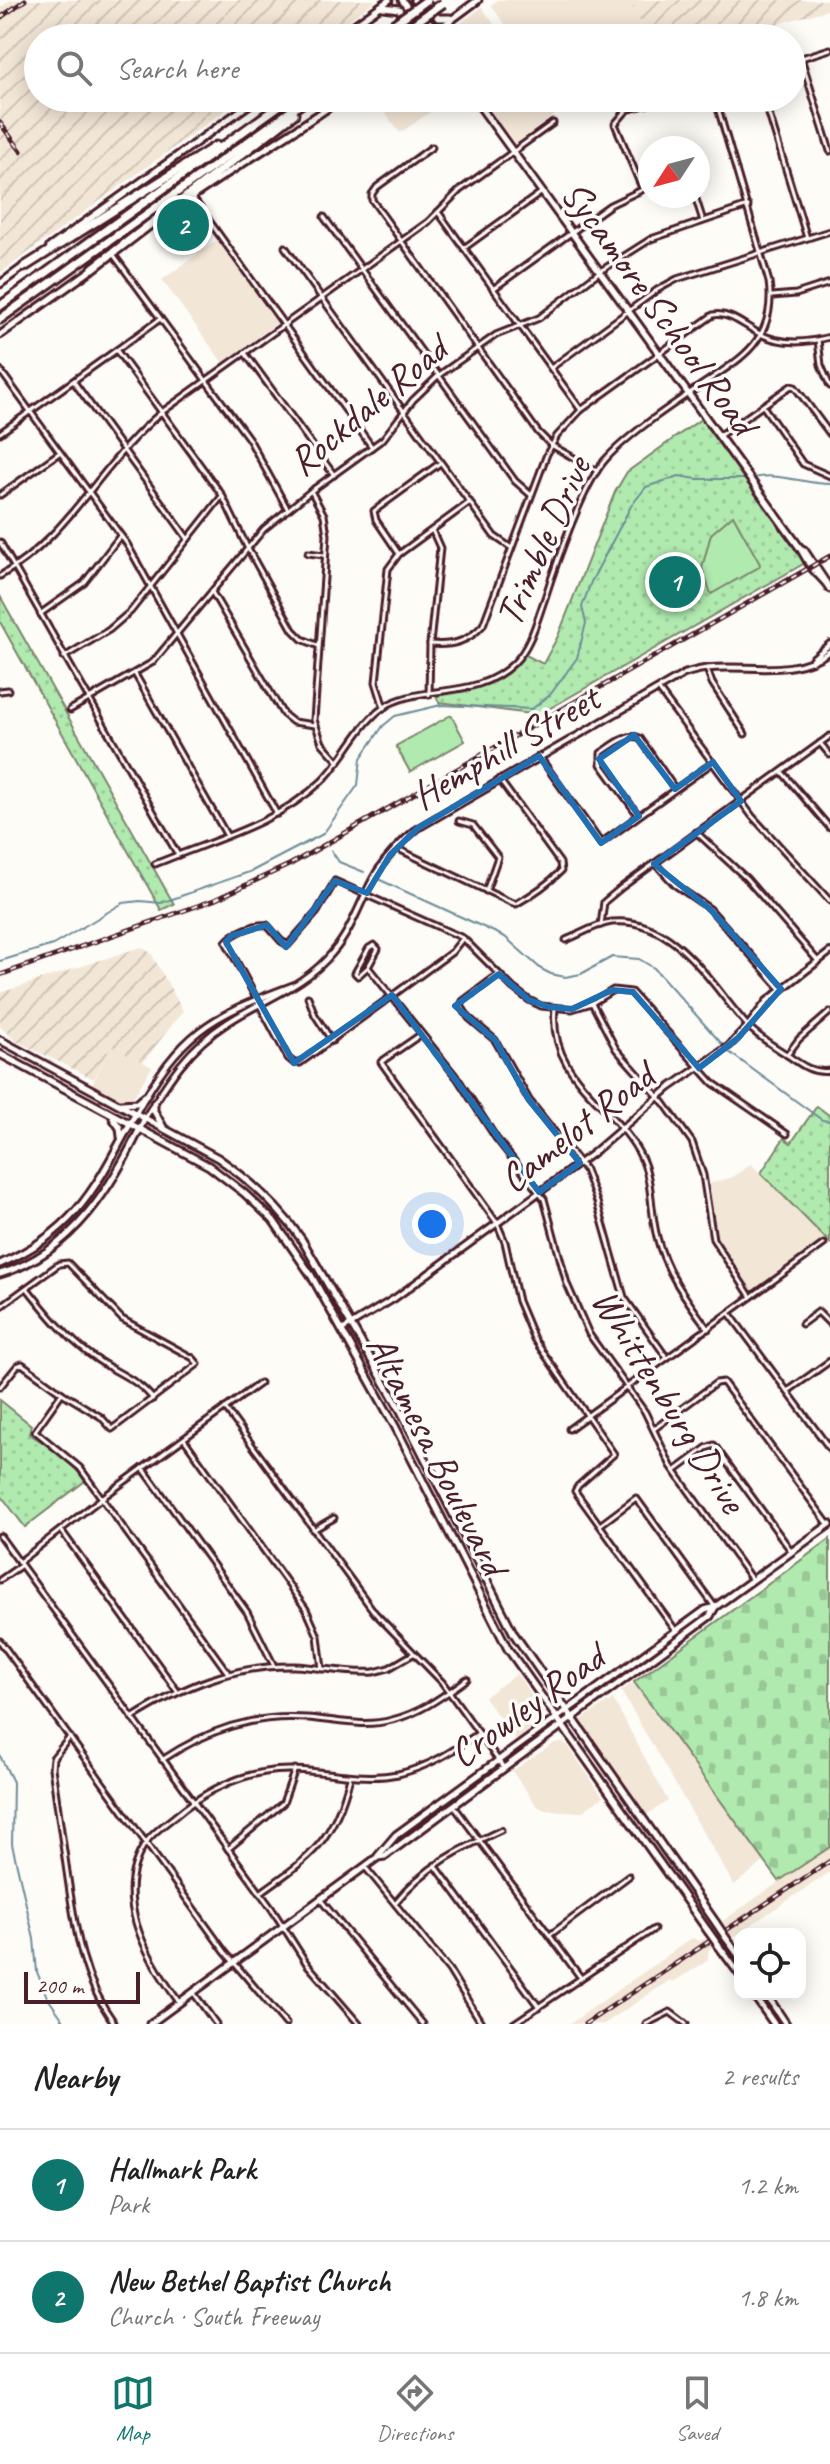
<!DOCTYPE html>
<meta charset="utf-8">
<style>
:root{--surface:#fff;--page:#f2f2f2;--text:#222;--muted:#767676;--line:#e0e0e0;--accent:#0f766e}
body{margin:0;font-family:Caveat,sans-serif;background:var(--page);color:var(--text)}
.controls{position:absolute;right:24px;bottom:24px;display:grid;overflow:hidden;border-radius:16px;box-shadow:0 4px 20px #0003}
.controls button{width:72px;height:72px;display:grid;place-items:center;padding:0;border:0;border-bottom:2px solid var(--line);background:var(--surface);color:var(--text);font:40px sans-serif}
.compass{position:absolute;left:638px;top:136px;width:72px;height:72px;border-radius:50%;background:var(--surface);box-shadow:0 4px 20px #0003;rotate:234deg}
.scale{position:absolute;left:24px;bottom:20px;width:116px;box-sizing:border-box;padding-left:8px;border:4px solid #4a1f2b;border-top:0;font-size:22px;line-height:28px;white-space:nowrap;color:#4a1f2b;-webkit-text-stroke:6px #fdfcf7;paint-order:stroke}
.you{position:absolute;left:432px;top:1224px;width:28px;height:28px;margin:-20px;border:6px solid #fff;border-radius:50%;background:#1a73e8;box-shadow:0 0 0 12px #1a73e833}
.badge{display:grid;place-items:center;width:52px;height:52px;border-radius:50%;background:var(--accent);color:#fff;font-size:26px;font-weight:700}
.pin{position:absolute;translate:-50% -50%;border:4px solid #fff;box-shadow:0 2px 8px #0006}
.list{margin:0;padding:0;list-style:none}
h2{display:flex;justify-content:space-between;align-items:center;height:104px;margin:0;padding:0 32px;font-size:34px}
h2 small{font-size:26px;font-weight:400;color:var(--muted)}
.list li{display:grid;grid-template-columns:52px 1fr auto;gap:24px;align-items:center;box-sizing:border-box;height:112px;padding:0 32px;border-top:2px solid var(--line)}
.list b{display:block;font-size:30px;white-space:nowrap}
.list p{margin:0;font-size:26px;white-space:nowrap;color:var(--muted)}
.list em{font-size:26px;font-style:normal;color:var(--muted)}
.icon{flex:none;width:44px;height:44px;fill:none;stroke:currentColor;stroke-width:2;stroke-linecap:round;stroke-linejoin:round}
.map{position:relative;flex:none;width:830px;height:2024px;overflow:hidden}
.search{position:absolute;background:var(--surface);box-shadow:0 4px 20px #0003;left:24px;right:24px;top:24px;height:88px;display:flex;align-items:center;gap:20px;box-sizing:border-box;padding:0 28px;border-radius:44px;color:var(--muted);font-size:30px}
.sheet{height:328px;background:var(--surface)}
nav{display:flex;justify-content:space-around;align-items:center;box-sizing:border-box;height:112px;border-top:2px solid var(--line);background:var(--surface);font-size:22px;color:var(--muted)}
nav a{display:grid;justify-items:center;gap:4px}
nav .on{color:var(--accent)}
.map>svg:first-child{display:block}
</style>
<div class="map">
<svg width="830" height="2024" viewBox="0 0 830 2024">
<defs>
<pattern id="industrial-furrows" width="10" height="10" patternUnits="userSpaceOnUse" patternTransform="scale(2)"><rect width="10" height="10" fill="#f2e6d6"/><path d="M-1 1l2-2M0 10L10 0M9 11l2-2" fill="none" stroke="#d1c5b8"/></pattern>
<pattern id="grass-dots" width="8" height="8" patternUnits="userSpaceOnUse" patternTransform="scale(2)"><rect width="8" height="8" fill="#b0eaaf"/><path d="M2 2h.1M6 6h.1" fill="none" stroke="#99c897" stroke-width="1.8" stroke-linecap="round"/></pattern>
<pattern id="cemetery-stones" width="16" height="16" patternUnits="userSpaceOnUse" patternTransform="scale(2)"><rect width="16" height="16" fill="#b0eaaf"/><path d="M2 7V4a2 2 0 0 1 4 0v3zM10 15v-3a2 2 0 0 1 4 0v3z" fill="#99c897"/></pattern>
</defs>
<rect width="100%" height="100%" fill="#fdfcf7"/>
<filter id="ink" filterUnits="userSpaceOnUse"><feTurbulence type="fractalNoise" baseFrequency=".0125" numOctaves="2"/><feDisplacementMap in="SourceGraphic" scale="16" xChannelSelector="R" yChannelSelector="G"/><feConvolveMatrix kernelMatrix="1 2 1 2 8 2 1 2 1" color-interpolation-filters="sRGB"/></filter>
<g filter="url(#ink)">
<g fill="#f2e6d6">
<polygon points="11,0 37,0 0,27 0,8"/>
<polygon points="498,0 643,0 631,9 652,38 515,38 491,5"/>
<polygon points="482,7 503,38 446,38 444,36"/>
<polygon points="374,98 441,98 438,101 440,105 400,133"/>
<polygon points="481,98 578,98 515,144"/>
<polygon points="217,240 277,323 223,363 162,280"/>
<polygon points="111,1045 152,1067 134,1096 127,1099 122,1100 92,1085"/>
<polygon points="751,1164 826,1239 753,1292 720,1244 714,1227 709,1184 733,1177"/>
<polygon points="517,1674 540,1709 543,1720 516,1741 484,1697"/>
<polygon points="634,1682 765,1861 734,1885 621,1691"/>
<polygon points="613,1699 668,1801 646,1815 581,1724 581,1720"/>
<polygon points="562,1742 568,1746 603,1797 581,1812 545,1810 537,1806 512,1771 555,1743"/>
<polygon points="830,1847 830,1872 733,1937 721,1922"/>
<polygon points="692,1938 699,1941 707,1938 713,1946 709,1950 707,1961 673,1982 670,1980 604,2024 570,2024"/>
</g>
<g fill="url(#industrial-furrows)">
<polygon points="37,0 376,0 324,38 38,38 38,98 242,98 0,273 0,27"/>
<polygon points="643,0 830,0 830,9 728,38 652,38 631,9"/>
<polygon points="141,947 151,953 183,1011 143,1062 111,1046 94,1079 16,1041 0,1027 0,993"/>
</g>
<g fill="url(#grass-dots)" stroke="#7d846d" stroke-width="2">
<path d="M701 419 805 563 538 715 439 702 436 696C475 689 497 683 524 654L543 664 558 636 615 492 627 472Z"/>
<polygon points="0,596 167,892 174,904 161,910 0,622"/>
<polygon points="817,1106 830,1116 830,1243 761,1173 784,1138 791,1143"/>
<path d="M0 1400 31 1425 29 1434C50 1446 71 1461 85 1481L25 1527 0 1494Z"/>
</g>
<polygon fill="url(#cemetery-stones)" stroke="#7d846d" stroke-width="2" points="830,1539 830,1847 779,1881 634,1682"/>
<g fill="#b0eaaf" stroke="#7d846d" stroke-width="2">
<polygon points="733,515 760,564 759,567 711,594 702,568 711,534"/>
<polygon points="451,715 465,741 410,772 396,746"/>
</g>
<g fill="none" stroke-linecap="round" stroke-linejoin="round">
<g stroke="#6d8c98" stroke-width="2">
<path d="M753 478C780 472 803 484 830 484"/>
<polyline points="331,850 339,862 364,872"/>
<polyline points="378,879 505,937 541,969 551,974 565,977 581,974 612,957 639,959 654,968 722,1044"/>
<polyline points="0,961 53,945 123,903 140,901 161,903 252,871 323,834 358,785 361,758 383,726 395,716 441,705 532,709 550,695 577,658 586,623 582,607 591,582 631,506 646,487 679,476 697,479 746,479"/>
<polyline points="729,1052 822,1120 830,1121"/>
<polyline points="0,1756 13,1782 12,1844 34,1939 37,1972 47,1997 66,2024"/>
</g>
<defs>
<g id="minor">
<polyline points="801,58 830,151"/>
<polyline points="792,61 830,49"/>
<polyline points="764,98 807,238"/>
<polyline points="432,147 377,187 372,194 372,200 538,432 551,445 597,471"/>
<polyline points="642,188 615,124 627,110 669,98"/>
<polyline points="695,196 703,221"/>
<polyline points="192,197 372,447"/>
<polyline points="438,212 581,410"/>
<polyline points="324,217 515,481 531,495"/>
<polyline points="285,247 494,536 510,547"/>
<polyline points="464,248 542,192"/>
<polyline points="113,254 249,439 287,508"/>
<polyline points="493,289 610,205 650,186"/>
<polyline points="772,296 796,294 830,283"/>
<polyline points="818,340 821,365 830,386"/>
<polyline points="117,351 222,495 247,547 293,630 302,639 319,646"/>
<polyline points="245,353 334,475"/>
<polyline points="551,368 657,290 677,279 830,231"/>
<polyline points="0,370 127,544 277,814"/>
<polyline points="74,382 188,539"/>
<polyline points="763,406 803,464 830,476"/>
<polyline points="0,433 160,319"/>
<polyline points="719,436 791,386 795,387 830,434"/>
<polyline points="311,491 324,515 327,535 314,720 322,743 339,762"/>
<polyline points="0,495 59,453"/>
<polyline points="0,542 178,855"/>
<polyline points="308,553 324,555"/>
<polyline points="399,554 376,520 374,511 440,463"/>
<path d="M0 576C69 537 102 461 162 412L428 222 460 190 553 123"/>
<polyline points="212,592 283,714 293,722 315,725"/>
<polyline points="40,614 84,583 120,536"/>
<path d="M430 644C452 646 468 642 483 625L547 454 557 436 581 410 713 315C731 312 744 326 760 334 783 345 806 343 830 337"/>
<polyline points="64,657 109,630 131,611 222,496"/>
<polyline points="707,669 712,683 745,734"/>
<polyline points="135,674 227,836"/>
<polyline points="658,689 752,816 830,901"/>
<polyline points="0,691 8,690"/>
<polyline points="429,695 430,644 440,548 432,530"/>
<polyline points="384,708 376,682 388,569 399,554 470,502"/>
<polyline points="70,710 153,662 264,529 311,491 383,439 413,400 439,375 496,335 539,318 599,272 651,239 748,206"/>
<polyline points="820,743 830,755"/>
<polyline points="539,756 601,843 712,763"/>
<polyline points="782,772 830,828"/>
<path d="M638 815 601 764V753C612 746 627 732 640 738L675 789"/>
<polyline points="459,821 473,825 498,857 486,891"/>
<polyline points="696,832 746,878 817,960"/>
<path d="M396 848 508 901 516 904C532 895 548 884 561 871L560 863 499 779"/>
<polyline points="655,863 675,885 710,909 781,989"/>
<path d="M155 864C213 840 275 825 322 781 346 758 360 720 389 704 429 684 476 700 514 663 531 646 537 620 545 598 556 563 583 485 605 460 628 434 676 402 706 382 723 370 745 358 757 340 769 324 772 302 769 282L715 98"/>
<polyline points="601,925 604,902 622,887 830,736"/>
<path d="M463 938 452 952 311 1055 300 1063H294L288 1058 226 942C233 933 255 923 267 925L281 941 288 945 317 912 335 881 463 938 513 988 529 1000 541 1006 572 1009 592 1003 613 990 631 992 713 1083 787 1134"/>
<path d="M566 940C581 934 596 924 612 922 674 916 711 985 747 1025 758 1037 772 1045 786 1054 800 1064 812 1074 830 1071"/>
<polyline points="368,967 358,976 355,973 369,948 374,945 378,949 368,967 458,1079 496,1138 544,1199 567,1284 589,1334 645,1412 671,1466 752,1580"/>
<polyline points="499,974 463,1001 461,1006 469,1018 495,1040 529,1100 585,1170 597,1202 624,1297 667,1358"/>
<polyline points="308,997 315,1015 332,1041"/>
<polyline points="592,1003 616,1049 664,1103 692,1142 703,1175 713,1239 751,1297"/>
<path d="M555 1008C548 1081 616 1103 642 1159 653 1183 650 1212 657 1237 666 1273 687 1300 708 1329"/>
<polyline points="420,1035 381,1062 497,1223 505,1242 518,1301 534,1339 614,1454 578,1486 575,1491 676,1631"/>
<polyline points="787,1055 799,1039 830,1012"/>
<path d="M27 1288C47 1313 66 1337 92 1356 113 1372 137 1378 153 1399"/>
<polyline points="0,1307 59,1264 68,1263 122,1319 193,1358 198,1364 112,1429 101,1417 62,1393 22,1364 17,1366 0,1387"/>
<polyline points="730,1314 830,1449"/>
<polyline points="802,1324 818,1312 830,1324"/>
<polyline points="788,1391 830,1361"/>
<polyline points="62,1393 35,1431 80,1468 228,1673"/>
<polyline points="225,1408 375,1613 442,1682 504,1768"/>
<polyline points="569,1429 824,1244"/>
<polyline points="654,1429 716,1383 723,1382 829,1525"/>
<polyline points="184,1439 306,1609 318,1636 322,1669"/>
<polyline points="143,1468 247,1612 273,1664"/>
<polyline points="675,1471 706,1448 714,1445 792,1552"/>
<polyline points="600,1525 636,1498 715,1607"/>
<polyline points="61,1530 177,1691"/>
<polyline points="313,1530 334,1518"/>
<polyline points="0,1536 272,1909 307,1964 359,2024"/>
<polyline points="19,1562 102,1498 260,1383"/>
<polyline points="0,1580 20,1566"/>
<polyline points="0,1641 225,1952 286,2024"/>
<path d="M132 1718C183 1686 234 1665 294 1666 321 1667 347 1674 374 1672L389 1668 413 1654"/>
<path d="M70 1737 53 1758 52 1768C57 1803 62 1837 67 1872 75 1927 81 1978 115 2024"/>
<path d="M162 1760C207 1730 253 1714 307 1718 336 1720 363 1728 392 1720 421 1713 443 1696 467 1679"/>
<polyline points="454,1806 581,1978"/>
<polyline points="228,1849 283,1803 295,1769"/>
<polyline points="435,1865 539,2007"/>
<polyline points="365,1867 449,1970 482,2024"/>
<path d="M260 1893C312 1856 334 1841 350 1777"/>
<polyline points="320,1899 423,2024"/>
<path d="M395 1903C424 1867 460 1849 501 1830"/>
<polyline points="550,1935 629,1876"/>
<polyline points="193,1992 216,2024"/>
<path d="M179 2002C147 1958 109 1895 147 1841 154 1832 165 1824 174 1817 201 1794 230 1778 265 1772 309 1764 353 1783 398 1774 429 1767 453 1751 479 1733"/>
<polyline points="513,2024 654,1929"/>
<polyline points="646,2024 670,2012 686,2024"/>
</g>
<g id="tertiary">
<polyline points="812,659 830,644"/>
<path d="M136 1113C181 1033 208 1017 292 986"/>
<path d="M145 1118C169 1079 188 1048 227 1023 263 999 305 987 333 952 353 929 361 898 377 872 388 855 402 841 418 828L684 674C732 656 785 684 830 651"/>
<polyline points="342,1330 395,1298 593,1153 669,1088 729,1046 748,1026 767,1001 830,952"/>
</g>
<g id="secondary">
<polyline points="402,0 429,38"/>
<polyline points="414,0 440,38"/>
<polyline points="425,1 438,18 450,18"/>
<polyline points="383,7 399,9 414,30 414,38"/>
<polyline points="336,38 389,0"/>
<polyline points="427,38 478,0"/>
<polyline points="474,98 800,548 811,567 826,583"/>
<path d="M176 208C230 169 288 137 342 98"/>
<polyline points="50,247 258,98"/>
<polyline points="0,284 26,265"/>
<polyline points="0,335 94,268"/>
<polyline points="800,548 804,550 830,589"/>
<path d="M0 1040 218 1158C251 1181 279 1207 302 1240L401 1411 514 1634 716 1923"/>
<polyline points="0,1054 209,1166 244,1193 273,1220 311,1275 395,1426 508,1649 708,1931"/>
<polyline points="154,1103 154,1111 163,1127"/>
<polyline points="121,1104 137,1103 145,1096"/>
<polyline points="113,1118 120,1128 121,1137"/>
<path d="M0 1264C79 1230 97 1184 136 1113"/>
<path d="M0 1274C74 1252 114 1184 145 1118"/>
<polyline points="378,1856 396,1835 705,1610 715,1607"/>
<polyline points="726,1938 740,1957"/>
<polyline points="718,1945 740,1975"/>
<polyline points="753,1994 774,2024"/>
<polyline points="766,1994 786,2024"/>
<polyline points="150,2024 378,1857 385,1856 710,1616 715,1607 830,1524"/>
</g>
<g id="motorway">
<polyline points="374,38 394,24"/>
<polyline points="24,267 216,146"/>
<polyline points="93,268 294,114"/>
<polyline points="0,306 290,98"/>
<polyline points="0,319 309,98"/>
</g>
</defs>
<use href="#minor" stroke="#4a1f2b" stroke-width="9"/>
<use href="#tertiary" stroke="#4a1f2b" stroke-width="10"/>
<use href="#secondary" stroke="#4a1f2b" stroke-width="11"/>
<use href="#motorway" stroke="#4a1f2b" stroke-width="13"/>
<use href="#minor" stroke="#fdfcf7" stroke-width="3"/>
<use href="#tertiary" stroke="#fdfcf7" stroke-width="4"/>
<use href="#secondary" stroke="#fdfcf7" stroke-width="5"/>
<use href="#motorway" stroke="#fdfcf7" stroke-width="7"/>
<defs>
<g id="rail">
<polyline points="0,18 25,0"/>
<polyline points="0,123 21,151"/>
<polyline points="0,975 214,900 291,864 830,556"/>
<polyline points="585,2024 830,1861"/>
</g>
</defs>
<use href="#rail" stroke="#4a1f2b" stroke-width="5"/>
<use href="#rail" stroke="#fdfcf7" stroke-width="2" stroke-dasharray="6" stroke-linecap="butt"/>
<defs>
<g id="secondary-bridge">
<polyline points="716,1923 726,1938"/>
<polyline points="708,1931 718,1945"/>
</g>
<g id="motorway-bridge">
<polyline points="394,24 427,0"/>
<polyline points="401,33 443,3"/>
</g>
</defs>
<use href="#secondary-bridge" stroke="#4a1f2b" stroke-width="11" stroke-linecap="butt"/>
<use href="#motorway-bridge" stroke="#4a1f2b" stroke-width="13" stroke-linecap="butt"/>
<use href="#secondary-bridge" stroke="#fdfcf7" stroke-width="5"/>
<use href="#motorway-bridge" stroke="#fdfcf7" stroke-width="7"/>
</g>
</g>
<path fill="none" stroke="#1f6fb2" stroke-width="6" stroke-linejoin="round" d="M634 735 675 789 713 762 741 801 654 864 710 909 781 989 738 1038 699 1068 633 992 612 990 572 1009 549 1007 529 1000 499 974 455 1006 495 1040 529 1100 580 1163 539 1192 392 995 294 1063 226 942 231 936 267 925 286 947 335 881 367 893 390 855 418 828 539 756 601 843 639 816 599 759Z"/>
<g text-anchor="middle" stroke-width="7" stroke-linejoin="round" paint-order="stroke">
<g font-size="40" fill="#4a1f2b" stroke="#fdfcf7">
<text transform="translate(660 307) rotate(54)" y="14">Sycamore School Road</text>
<text transform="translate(367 405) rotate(-40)" y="14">Rockdale Road</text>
<text transform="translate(542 541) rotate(-66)" y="14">Trimble Drive</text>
<text transform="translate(505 746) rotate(-30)" y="14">Hemphill Street</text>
<text transform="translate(576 1127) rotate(-38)" y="14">Camelot Road</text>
<text transform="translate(670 1400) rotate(58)" y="14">Whittenburg Drive</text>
<text transform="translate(438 1454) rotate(63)" y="14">Altamesa Boulevard</text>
<text transform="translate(526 1705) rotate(-36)" y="14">Crowley Road</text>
</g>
</g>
</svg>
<div class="controls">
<button><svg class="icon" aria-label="locate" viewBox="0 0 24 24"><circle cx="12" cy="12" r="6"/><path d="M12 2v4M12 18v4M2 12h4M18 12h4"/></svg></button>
</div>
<svg class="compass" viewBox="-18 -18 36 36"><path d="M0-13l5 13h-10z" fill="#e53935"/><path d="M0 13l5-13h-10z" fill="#767676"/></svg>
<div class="scale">200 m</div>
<div class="you"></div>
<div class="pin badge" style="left:675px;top:582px">1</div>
<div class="pin badge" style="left:183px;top:225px">2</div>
<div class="search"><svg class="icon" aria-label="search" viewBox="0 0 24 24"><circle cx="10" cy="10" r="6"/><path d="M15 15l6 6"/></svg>Search here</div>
</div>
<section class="sheet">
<h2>Nearby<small>2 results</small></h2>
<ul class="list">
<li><span class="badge">1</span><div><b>Hallmark Park</b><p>Park</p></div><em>1.2 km</em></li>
<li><span class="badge">2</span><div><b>New Bethel Baptist Church</b><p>Church · South Freeway</p></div><em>1.8 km</em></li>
</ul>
</section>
<nav>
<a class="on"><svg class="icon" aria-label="map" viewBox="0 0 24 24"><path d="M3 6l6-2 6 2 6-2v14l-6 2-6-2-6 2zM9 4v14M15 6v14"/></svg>Map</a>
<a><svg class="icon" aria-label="directions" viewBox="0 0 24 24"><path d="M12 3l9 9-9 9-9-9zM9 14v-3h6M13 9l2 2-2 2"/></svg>Directions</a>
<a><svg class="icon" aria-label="saved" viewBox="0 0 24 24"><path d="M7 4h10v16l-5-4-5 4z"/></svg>Saved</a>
</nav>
